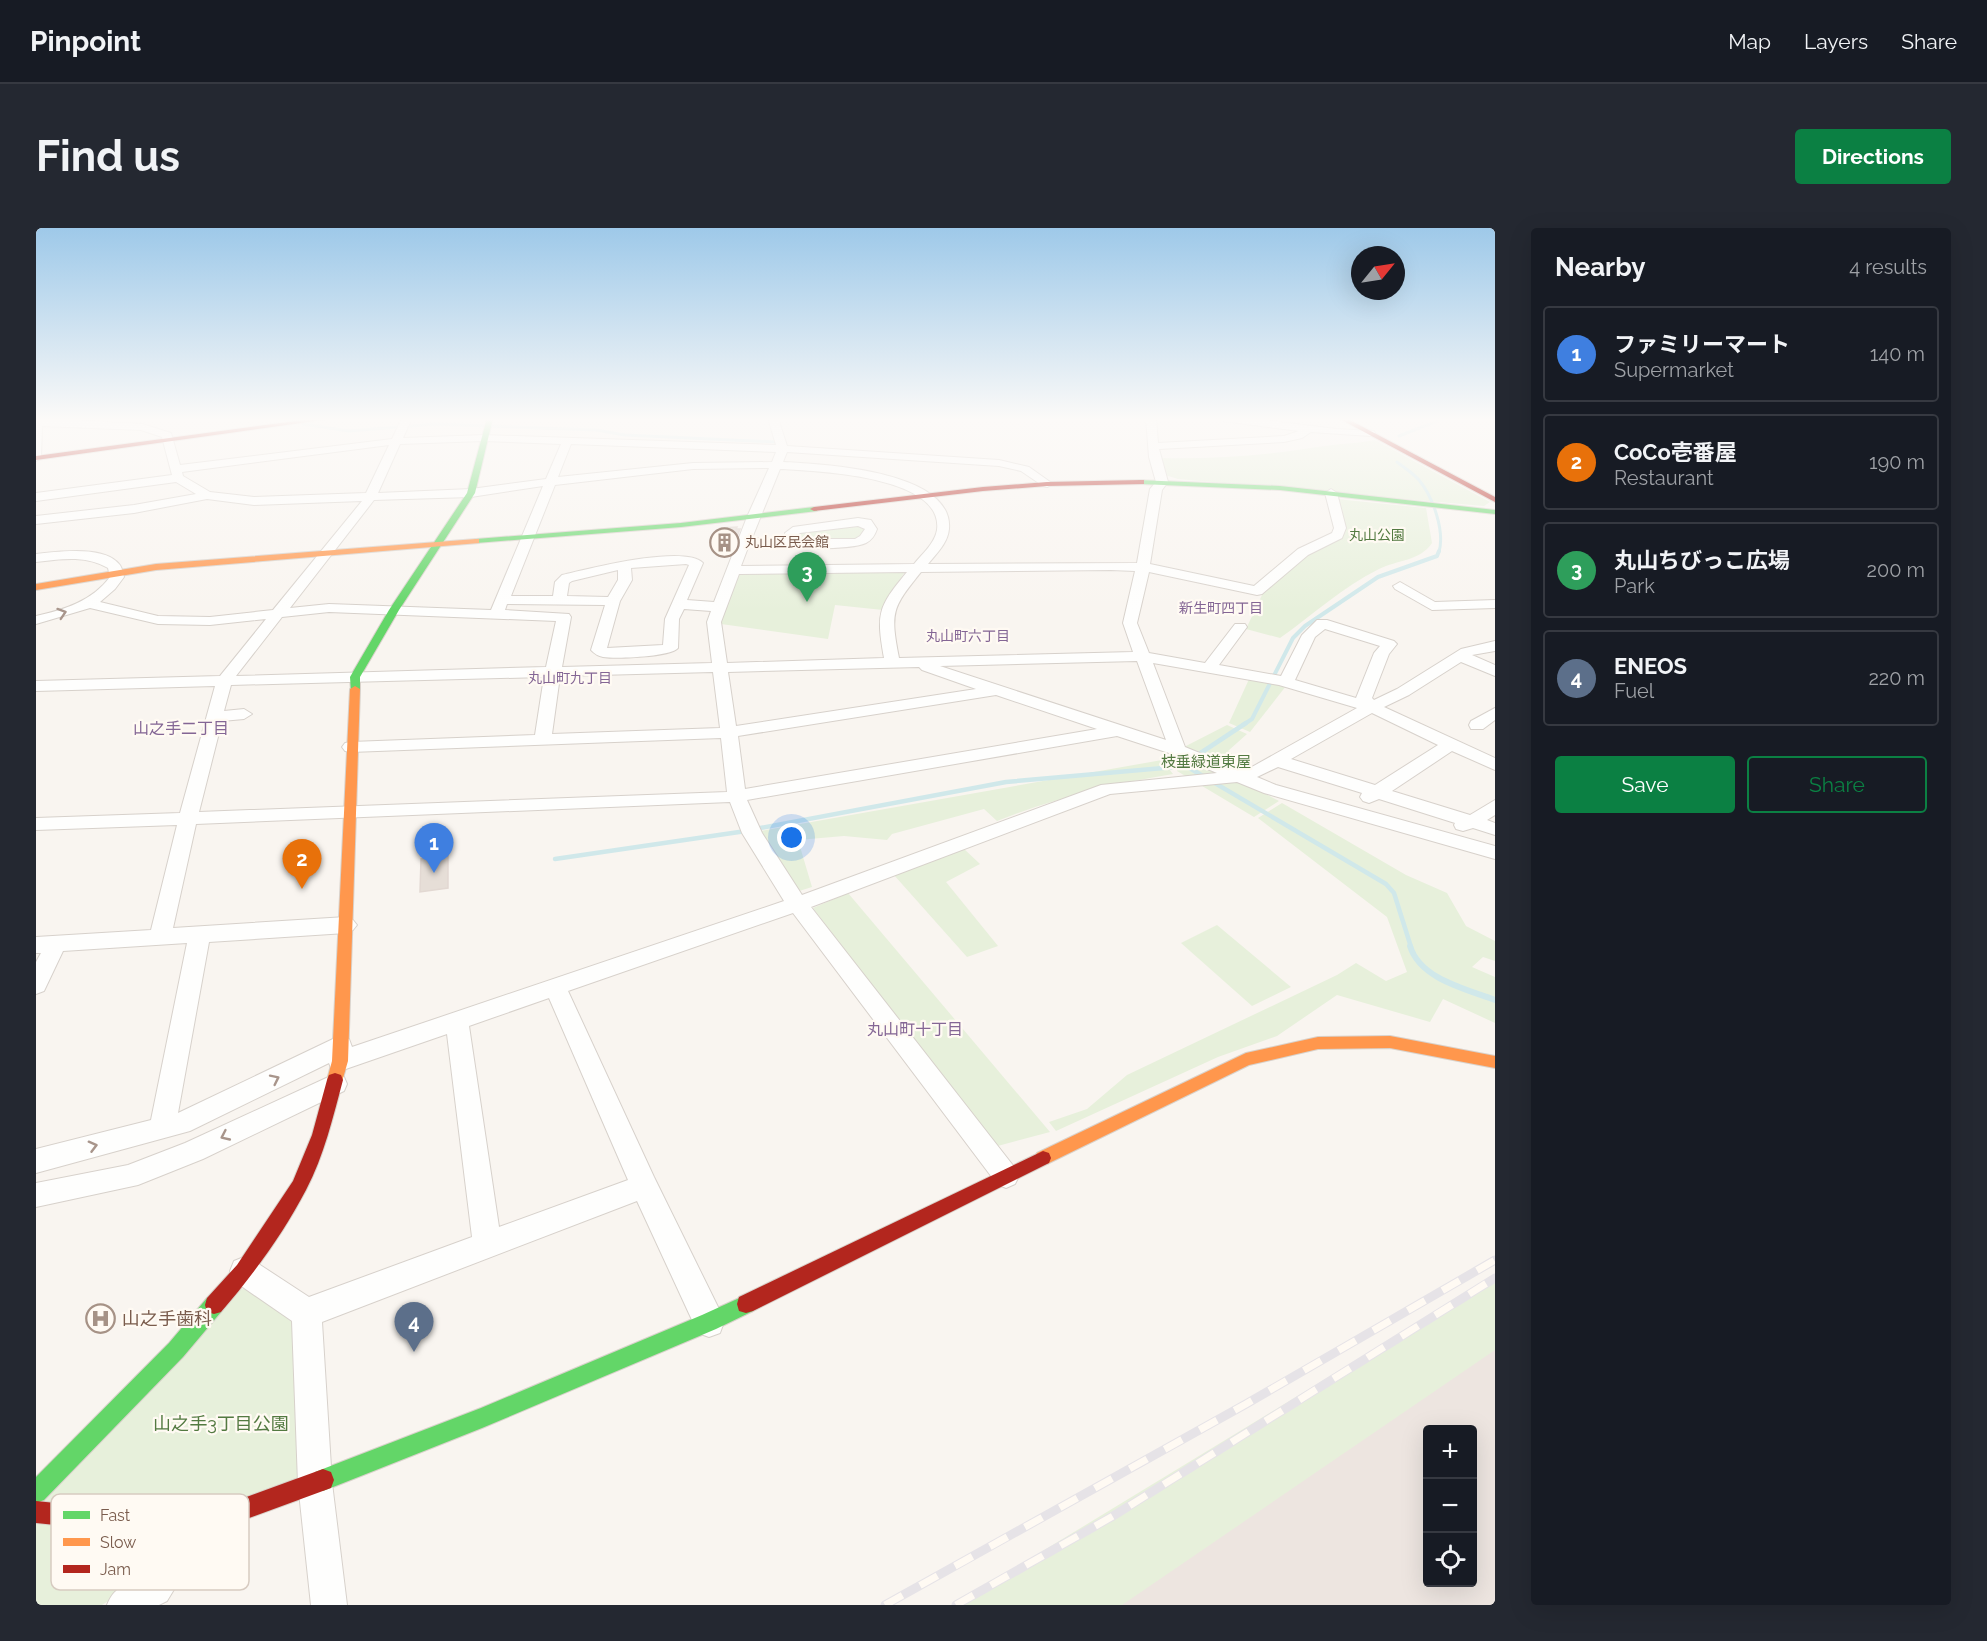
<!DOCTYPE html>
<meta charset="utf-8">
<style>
:root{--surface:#171b24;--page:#242831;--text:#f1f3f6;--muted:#9ea1a6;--line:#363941;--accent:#0b8043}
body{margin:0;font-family:Raleway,"Noto Sans JP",sans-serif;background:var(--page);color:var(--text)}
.controls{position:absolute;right:18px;bottom:18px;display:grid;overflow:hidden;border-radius:6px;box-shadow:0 6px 24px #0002}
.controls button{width:54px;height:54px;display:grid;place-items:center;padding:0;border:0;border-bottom:2px solid var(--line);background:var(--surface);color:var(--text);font:30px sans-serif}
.compass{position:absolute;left:1315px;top:18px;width:54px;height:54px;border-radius:50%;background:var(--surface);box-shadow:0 6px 24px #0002;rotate:60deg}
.you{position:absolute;left:756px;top:610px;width:21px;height:21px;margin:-15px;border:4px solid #fff;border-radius:50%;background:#1a73e8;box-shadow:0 0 0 9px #1a73e833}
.badge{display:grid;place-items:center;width:39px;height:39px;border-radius:50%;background:var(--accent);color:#fff;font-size:20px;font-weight:700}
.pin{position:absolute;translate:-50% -50px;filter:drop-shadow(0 2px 3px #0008)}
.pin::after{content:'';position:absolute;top:32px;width:21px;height:18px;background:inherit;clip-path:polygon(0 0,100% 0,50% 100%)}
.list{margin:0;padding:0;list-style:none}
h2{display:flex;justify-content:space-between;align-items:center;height:78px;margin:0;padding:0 24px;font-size:26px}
h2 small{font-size:20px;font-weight:400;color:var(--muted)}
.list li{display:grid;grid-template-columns:39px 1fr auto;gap:18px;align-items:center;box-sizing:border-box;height:96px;margin:0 12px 12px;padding:0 12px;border:2px solid var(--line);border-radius:6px}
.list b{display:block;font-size:22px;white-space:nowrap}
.list p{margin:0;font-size:20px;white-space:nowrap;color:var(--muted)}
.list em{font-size:20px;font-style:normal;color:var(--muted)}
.actions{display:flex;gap:12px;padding:18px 24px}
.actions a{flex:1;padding:14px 0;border:2px solid var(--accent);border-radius:6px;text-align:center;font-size:21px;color:var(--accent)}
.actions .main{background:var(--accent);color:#fff}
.icon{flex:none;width:33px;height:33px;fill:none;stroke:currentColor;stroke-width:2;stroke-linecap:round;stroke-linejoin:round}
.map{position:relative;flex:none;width:1459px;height:1377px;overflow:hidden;border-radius:6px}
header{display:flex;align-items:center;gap:36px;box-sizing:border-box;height:84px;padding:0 30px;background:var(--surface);border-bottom:2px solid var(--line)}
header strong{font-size:28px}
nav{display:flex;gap:33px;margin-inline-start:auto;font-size:21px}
.intro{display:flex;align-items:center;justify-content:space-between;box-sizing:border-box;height:144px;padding:0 36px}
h1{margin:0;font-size:42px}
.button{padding:15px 27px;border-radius:6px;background:var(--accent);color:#fff;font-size:21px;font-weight:700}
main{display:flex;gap:36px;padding:0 36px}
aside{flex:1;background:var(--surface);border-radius:6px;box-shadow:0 6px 24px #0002}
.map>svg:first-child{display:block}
</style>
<header>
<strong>Pinpoint</strong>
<nav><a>Map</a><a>Layers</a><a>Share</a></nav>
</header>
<div class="intro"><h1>Find us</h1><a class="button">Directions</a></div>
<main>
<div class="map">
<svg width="1459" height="1377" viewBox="0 0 1459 1377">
<rect width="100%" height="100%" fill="#f9f5f0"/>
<path fill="#ede5e0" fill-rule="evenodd" d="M1459 1116V1377H1041ZM1392 1202H1436V1354H1392Z"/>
<g fill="#e7f0db">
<path d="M1339 212 1454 274 1448 278 1142 251 1129 247 1124 230C1176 231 1224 228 1275 220 1296 216 1318 216 1339 212Z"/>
<path d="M1300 271 1390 280 1396 315C1384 333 1361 332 1343 341 1306 359 1277 387 1244 410L1210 401 1226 367 1271 326 1300 313Z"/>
<polygon points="824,297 830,302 819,312 764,313 759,310 760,305"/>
<polygon points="865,342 869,344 850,371 847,382 799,377 792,411 685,396 701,346 709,344"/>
<polygon points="1214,449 1250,458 1214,504 1193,495"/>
<polygon points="1191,497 1211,506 1192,523 1215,538 1205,553 1243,573 1218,589 1141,543 1148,519"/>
<path d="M1126 532 1137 546C1076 556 1019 570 961 593L948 581 856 606 851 612 808 608 762 612 776 659 760 664 725 603Z"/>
<polygon points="1246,575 1370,647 1411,665 1430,698 1459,713 1459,733 1447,729 1436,739 1459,749 1459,795 1407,771 1394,794 1301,767 1241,808 1182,829 1020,903 1013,894 1051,881 1091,847 1301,747 1320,735 1350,753 1371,744 1351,689 1222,590"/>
<polygon points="927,620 944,636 910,654 962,718 931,729 858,647"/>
<polygon points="812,665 1014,904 958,919 777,680"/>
<polygon points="1181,697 1255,759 1216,778 1145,715"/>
<polygon points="1459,1048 1459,1122 1086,1377 918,1377"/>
<polygon points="204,1060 218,1064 256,1094 266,1251 66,1377 0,1377 0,1282"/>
</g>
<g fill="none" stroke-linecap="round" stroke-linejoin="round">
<g stroke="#d0e8ea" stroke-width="3">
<polyline points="235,190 255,193"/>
<polyline points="267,196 313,203 399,196 560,202 589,207 741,214"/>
<polyline points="1363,208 1409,190"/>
<path d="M1361 234C1369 240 1377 245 1383 252 1397 269 1409 303 1403 324"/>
</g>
<polyline stroke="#d0e8ea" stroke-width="4" points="1207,497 1216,491 1257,410 1269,398 1342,349 1401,328 1403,323"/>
<g stroke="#d0e8ea" stroke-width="4.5">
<polyline points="1160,528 1210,495"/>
<polyline points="719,601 970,554 1150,538 1350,656 1358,665 1375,719"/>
<polyline points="519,631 710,603"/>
</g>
<path stroke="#d0e8ea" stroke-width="6" d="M1374 718C1384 751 1430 761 1459 772"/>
</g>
<g fill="#e6ded7" stroke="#e2d8d2" stroke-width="1.5">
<polygon points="701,299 700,301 704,301 697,318 692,318 691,321 676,320 684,300"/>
<polygon points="412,627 412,660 384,664 385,631"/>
</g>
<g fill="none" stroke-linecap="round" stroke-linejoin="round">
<defs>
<g id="street">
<path d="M0 190 106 196 135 205 144 237 356 211 366 190H376L367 210 448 207 740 217 732 190H742L751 218 963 232 993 239 1017 256 1011 259 1007 258 985 243 963 238 751 224 747 234C784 236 918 242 913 301 912 315 900 326 892 336L1101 335 1114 261 1120 254 1113 229 1110 190H1120L1122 215 1248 208 1263 203 1187 193 1182 190H1212L1300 201 1338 203 1339 205 1334 208 1275 204 1266 210 1248 214 1123 221 1132 254 1126 262 1114 336 1218 358 1262 321 1296 305 1298 300 1289 265 1295 261 1301 265 1310 300 1306 310 1272 327 1226 366 1221 367 1113 344 1101 395 1113 425 1169 435 1199 396H1209L1211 399 1183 437 1245 448 1266 407 1281 392H1291L1358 413 1361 416 1353 426 1336 470 1338 472 1361 461 1425 421 1459 413V423L1436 427 1459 437V448L1425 434 1373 467 1348 479 1459 530V542L1416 523 1356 563 1434 587 1459 572V587L1451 592 1459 595V607L1437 600 1427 603 1420 601 1418 597 1419 595 1343 571 1333 575 1327 573 1324 569 1326 565 1242 539 1221 549 1240 557 1459 618V631L1228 565 1201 554 1074 566 775 679 979 940 983 948 979 956 970 960 961 956 757 685 532 763 618 949 684 1083 688 1094 684 1105 673 1109 662 1105 601 973 286 1094 296 1255 311 1377H275L262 1255 256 1093 198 1053 194 1043 198 1033 208 1029 218 1033 273 1069 436 1009 411 806 304 843 295 840 293 835 154 903 0 945V921L115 892 151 715 27 723 8 763 0 766V734L5 725H0V709L115 702 141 597 0 602V590L144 585 179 458 0 463V453L184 448 230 391 174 397 122 396 54 380 0 396V388C28 382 56 373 74 349L72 340C50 327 25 331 0 334V326C21 324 67 317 83 336 86 339 87 345 88 349L79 361 64 374 122 388 174 389 237 382 326 273 218 277 171 271 98 285 0 296V288L98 277 160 266 140 254 0 273V265L136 247 126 209 105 202 6 198 5 230 0 233ZM448 213 525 216 510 251 435 261 342 265 364 216ZM535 216 740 224 736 234 657 235 522 249ZM353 217 330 265 218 269 174 264 147 248 146 244ZM733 240 711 289 678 374 651 372 667 335C648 316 552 341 526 347L519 354 517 368H475L519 257 657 241ZM744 241C778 243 908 247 901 302 899 315 886 326 878 336L705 338 713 317C736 319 811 324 830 315 836 312 839 307 841 301L835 292 822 290 757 299 749 305V311L716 310ZM507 258 455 382 293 376 254 380 338 272 435 269ZM822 298 829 301 824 308 819 311H761V307L764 305ZM650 336 653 337 629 391 627 417 571 420 584 373 596 352 595 340ZM582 342V352L572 369 531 368 533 355 536 353ZM1075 342 1099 343 1087 395 1097 424 863 430C854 384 856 380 885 344ZM871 344C842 379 840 385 848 430L691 435 685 394 703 346ZM471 376 569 377 555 422C559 426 562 428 567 429 580 431 634 429 642 420L643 391 648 381 675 383 671 394 676 435 526 439 535 389 533 386 469 382ZM293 384 520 393 510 439 200 448 246 389ZM1289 401 1344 418 1338 425 1320 470 1259 452 1279 409ZM1101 433 1130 512 904 438ZM1117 435 1243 457 1321 480 1214 540 1205 542 1149 519ZM883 439 886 442 940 461 700 498 692 444ZM677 444 684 500 516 506 524 448ZM508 449 499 507 315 514 309 515 306 519 309 523 315 524 685 510 691 564 163 584 186 493 208 491 216 486 208 481 188 483 195 457ZM960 467 1061 501 709 561 702 508ZM1336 485 1402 517 1339 557 1255 531ZM1081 508 1136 526 1181 545 1065 557 766 667 726 605 711 572ZM694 574 706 605 748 673 316 819 313 811 305 808 297 811 142 885 173 714 310 705 317 702 321 697 317 692 310 689 137 700 160 596ZM513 770 592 952 463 999 433 798Z"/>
<polygon points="1364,354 1399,374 1459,372 1459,380 1396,382 1359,361 1357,358"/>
<polygon points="1459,480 1459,492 1447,501 1435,501 1433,497 1435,493"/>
<polygon points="299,846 308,849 311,856 308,863 167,931 102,957 0,979 0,955 92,937 149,915"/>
<path d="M156 1283 168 1288 173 1300 168 1312 131 1373 123 1377H71C80 1355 90 1361 105 1348 125 1329 128 1294 156 1283Z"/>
</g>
<g id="fast">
<polygon points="451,190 457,190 439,265 363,382 324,449 324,461 319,464 315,463 314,449 353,382 431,265"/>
<polygon points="1102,252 1244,258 1459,282 1459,286 1244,262 1105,256 1102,256"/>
<polygon points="778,279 781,279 781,283 645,299 440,315 436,313 440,311 645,295"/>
<polygon points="710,1067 717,1069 719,1076 717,1083 680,1101 446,1200 287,1263 279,1260 276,1252 279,1244 445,1180 666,1087"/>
<polygon points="178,1068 185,1070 187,1077 185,1084 147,1129 8,1272 0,1275 0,1249 133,1115 171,1070"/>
</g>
<g id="slow">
<polygon points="440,311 443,311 443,315 120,342 0,362 0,356 120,336"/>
<polygon points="319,458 324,461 312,833 305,857 299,859 293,857 291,852 296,833 314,461"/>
<polygon points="1354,808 1459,828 1459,840 1354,820 1282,821 1213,837 1013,935 1007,937 1001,935 999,930 1001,925 1210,825 1282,809"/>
</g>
<g id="jam">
<polygon points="282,190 300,190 0,232 0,228"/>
<polygon points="1302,190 1310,190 1459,269 1459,274"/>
<polygon points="1105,252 1108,252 1108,256 1011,258 947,263 778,283 774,281 778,279 947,259 1011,254"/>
<path d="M299 845 305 847 307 852C297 889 288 928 270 962 247 1006 217 1047 185 1084L178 1086 171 1084 169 1077 171 1070 201 1037 257 953 276 907 291 852 293 847Z"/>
<polygon points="1007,923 1013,925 1015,930 1013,935 717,1083 710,1085 703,1083 701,1076 703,1069"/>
<polygon points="287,1241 295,1244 298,1252 295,1260 156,1311 0,1295 0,1273 156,1289"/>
</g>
</defs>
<use href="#street" stroke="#d7d1cb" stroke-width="2"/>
<use href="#fast" stroke="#d9d2cb" stroke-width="2"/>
<use href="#slow" stroke="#d9d2cb" stroke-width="2"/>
<use href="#jam" stroke="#d9d2cb" stroke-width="2"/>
<use href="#street" fill="#fefefd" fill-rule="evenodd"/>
<use href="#fast" fill="#63d668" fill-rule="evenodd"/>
<use href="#slow" fill="#ff974d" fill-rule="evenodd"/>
<use href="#jam" fill="#b3261e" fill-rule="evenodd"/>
<defs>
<g id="rail">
<polyline points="849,1377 1210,1176 1459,1032"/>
<polyline points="920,1377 1077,1288 1459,1050"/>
</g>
</defs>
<use href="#rail" stroke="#e6e3e7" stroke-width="9"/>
<use href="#rail" stroke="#fffaf3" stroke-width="7" stroke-dasharray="20" stroke-linecap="butt"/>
</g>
<defs><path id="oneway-chevron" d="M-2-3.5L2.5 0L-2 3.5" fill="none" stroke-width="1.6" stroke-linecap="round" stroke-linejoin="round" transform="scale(1.5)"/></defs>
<g stroke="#a8958b">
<use href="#oneway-chevron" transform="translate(26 385) rotate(-18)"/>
<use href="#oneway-chevron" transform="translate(239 851) rotate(-26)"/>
<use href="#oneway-chevron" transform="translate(189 908) rotate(155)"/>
<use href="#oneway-chevron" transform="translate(57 918) rotate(-15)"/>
</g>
<linearGradient id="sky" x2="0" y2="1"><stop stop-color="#9ec9e9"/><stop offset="0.5" stop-color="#fcfaf8"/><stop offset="1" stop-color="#fcfaf8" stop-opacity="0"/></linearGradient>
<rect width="1459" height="383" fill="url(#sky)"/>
<defs>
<symbol id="building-ring" viewBox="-11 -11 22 22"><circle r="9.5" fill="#fffaf3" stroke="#a69286" stroke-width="1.5"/><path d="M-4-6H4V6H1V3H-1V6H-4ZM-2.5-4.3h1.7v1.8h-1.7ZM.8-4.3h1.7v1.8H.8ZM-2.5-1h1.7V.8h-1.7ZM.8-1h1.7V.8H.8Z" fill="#a69286"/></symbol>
<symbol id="hospital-ring" viewBox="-11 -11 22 22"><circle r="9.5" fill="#fffaf3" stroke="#a69286" stroke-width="1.5"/><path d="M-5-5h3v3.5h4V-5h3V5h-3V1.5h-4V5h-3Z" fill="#a69286"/></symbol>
</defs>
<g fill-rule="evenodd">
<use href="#building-ring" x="672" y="298" width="33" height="33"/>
<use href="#hospital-ring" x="48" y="1074" width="33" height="33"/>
</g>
<g text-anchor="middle" stroke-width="4.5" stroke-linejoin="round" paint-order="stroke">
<g font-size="14" fill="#537a41" stroke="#fffaf3">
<text x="1341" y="312">丸山公園</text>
</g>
<g font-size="14" fill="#7a5c4d" stroke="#fffaf3" text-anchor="start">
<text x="709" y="319">丸山区民会館</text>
</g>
<g font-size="14" fill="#846695" stroke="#fffaf3">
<text x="1185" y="385">新生町四丁目</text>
<text x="932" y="413">丸山町六丁目</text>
<text x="534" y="455">丸山町九丁目</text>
</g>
<g font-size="15" fill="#537a41" stroke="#fffaf3">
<text x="1170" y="539">枝垂緑道東屋</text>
</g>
<g font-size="16" fill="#846695" stroke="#fffaf3">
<text x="145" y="506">山之手二丁目</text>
<text x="879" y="807">丸山町十丁目</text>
</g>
<g font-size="18" fill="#7a5c4d" stroke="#fffaf3" text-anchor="start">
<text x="86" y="1097">山之手歯科</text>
</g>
<g font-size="18" fill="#537a41" stroke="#fffaf3">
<text x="185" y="1202">山之手3丁目公園</text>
</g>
</g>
<rect x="15" y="1266" width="198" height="96" rx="9" fill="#fffaf3" stroke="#d7cbc1" stroke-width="1.5"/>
<rect x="27" y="1283" width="27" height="8" fill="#63d668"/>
<rect x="27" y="1310" width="27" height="8" fill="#ff974d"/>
<rect x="27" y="1337" width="27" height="8" fill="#b3261e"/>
<g font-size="16" fill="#7a5c4d">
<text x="64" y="1293">Fast</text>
<text x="64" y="1320">Slow</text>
<text x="64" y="1347">Jam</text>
</g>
</svg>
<div class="controls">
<button>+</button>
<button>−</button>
<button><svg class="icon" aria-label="locate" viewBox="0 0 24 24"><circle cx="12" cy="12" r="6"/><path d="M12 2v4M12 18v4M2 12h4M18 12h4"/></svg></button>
</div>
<svg class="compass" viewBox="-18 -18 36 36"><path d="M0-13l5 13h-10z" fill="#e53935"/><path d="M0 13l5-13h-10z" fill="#9ea1a6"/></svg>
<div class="you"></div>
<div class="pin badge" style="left:398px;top:645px;background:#3f7fe0">1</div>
<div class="pin badge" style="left:266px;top:661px;background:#e8710a">2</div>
<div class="pin badge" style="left:771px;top:374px;background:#2e9e5b">3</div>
<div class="pin badge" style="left:378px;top:1124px;background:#5c6f8a">4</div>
</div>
<aside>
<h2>Nearby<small>4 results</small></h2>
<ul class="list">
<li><span class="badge" style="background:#3f7fe0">1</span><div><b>ファミリーマート</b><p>Supermarket</p></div><em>140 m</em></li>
<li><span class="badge" style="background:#e8710a">2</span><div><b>CoCo壱番屋</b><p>Restaurant</p></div><em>190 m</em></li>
<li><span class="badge" style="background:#2e9e5b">3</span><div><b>丸山ちびっこ広場</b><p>Park</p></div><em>200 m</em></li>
<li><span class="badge" style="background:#5c6f8a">4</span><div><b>ENEOS</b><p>Fuel</p></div><em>220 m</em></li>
</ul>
<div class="actions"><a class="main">Save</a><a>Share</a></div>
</aside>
</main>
